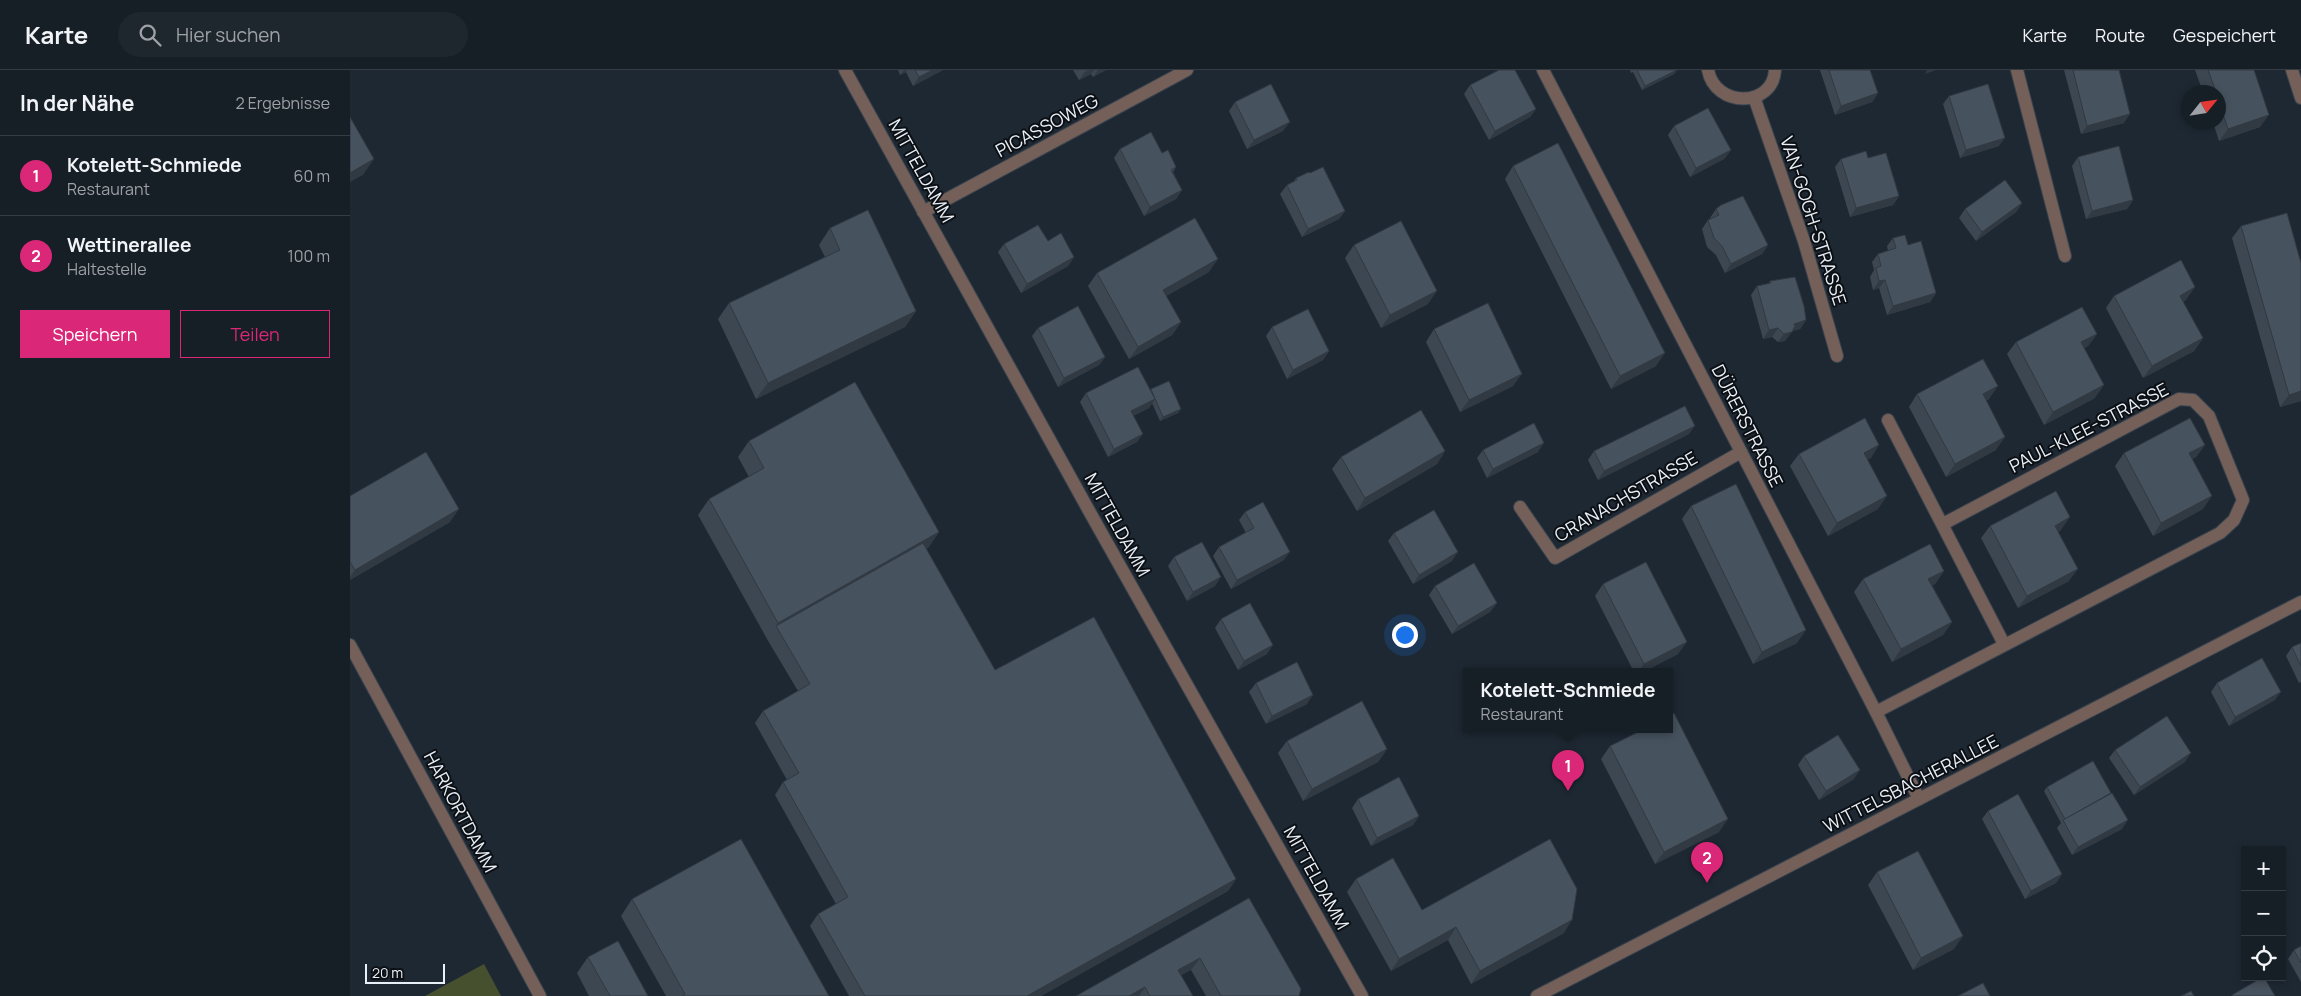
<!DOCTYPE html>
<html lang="de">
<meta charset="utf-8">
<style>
:root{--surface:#161e26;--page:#1f272e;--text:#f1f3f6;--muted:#9ea2a7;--line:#353c43;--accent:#db2777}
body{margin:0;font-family:Manrope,sans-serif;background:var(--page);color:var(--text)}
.controls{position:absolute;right:15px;bottom:15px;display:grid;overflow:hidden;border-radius:0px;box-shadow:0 2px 8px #0003}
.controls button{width:45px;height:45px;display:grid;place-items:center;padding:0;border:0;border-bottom:1px solid var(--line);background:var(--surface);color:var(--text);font:25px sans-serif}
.compass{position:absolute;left:1831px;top:15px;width:45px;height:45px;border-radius:50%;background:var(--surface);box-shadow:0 2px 8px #0003;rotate:60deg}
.scale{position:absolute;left:15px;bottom:12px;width:80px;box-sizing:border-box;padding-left:5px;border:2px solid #e9f0f7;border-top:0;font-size:14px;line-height:18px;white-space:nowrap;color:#e9f0f7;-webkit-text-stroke:4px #0c1015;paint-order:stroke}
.you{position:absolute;left:1054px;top:564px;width:18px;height:18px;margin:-12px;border:4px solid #fff;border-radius:50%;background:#1a73e8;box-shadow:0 0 0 8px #1a73e833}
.badge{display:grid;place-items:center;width:32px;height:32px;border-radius:50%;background:var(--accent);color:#fff;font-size:16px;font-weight:700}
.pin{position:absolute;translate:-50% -41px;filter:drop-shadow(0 1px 2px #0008)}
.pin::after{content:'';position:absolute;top:26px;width:18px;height:15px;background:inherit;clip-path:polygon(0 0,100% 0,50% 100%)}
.popup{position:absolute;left:1113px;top:598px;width:210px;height:65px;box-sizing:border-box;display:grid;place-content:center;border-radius:0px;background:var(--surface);filter:drop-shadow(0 1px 4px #0005);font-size:16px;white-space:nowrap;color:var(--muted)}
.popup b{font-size:19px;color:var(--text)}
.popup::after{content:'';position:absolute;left:50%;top:100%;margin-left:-10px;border:10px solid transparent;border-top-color:var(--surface)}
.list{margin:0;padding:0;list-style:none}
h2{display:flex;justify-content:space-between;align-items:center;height:65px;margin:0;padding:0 20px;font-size:21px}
h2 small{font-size:16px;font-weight:400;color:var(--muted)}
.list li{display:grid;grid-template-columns:32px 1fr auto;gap:15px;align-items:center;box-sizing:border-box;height:80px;padding:0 20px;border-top:1px solid var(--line)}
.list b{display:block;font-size:19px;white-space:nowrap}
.list p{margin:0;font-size:16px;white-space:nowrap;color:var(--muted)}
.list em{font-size:16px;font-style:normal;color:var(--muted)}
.actions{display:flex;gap:10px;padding:15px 20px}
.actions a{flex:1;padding:11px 0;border:1px solid var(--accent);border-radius:0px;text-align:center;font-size:18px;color:var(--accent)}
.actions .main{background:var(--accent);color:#fff}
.icon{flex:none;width:28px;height:28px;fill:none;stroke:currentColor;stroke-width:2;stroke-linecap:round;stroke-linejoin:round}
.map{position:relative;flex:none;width:1951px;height:926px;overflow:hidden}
header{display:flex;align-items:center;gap:30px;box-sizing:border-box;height:70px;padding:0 25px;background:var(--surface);border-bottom:1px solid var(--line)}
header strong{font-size:24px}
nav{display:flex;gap:28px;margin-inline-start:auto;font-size:18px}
.search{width:350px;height:45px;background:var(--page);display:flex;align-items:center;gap:12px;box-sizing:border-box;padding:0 18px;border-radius:28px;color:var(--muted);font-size:19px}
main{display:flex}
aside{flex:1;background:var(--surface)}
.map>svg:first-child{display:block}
</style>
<header>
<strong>Karte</strong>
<div class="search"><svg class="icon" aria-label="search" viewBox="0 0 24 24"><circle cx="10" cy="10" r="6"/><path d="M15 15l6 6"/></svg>Hier suchen</div>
<nav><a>Karte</a><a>Route</a><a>Gespeichert</a></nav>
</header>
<main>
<aside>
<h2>In der Nähe<small>2 Ergebnisse</small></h2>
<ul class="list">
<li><span class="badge">1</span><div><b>Kotelett-Schmiede</b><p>Restaurant</p></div><em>60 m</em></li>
<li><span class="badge">2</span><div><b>Wettinerallee</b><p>Haltestelle</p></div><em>100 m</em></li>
</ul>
<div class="actions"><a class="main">Speichern</a><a>Teilen</a></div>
</aside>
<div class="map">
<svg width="1951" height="926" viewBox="0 0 1951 926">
<rect width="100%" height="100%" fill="#1e2833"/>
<polygon fill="#47502e" points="134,894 151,926 75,926"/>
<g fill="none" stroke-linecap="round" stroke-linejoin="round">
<defs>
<g id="minor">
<polyline points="495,0 738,439 1012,926"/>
<polyline points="1193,0 1526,642 1569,729"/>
<path d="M1358 0C1365 38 1423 38 1425 0"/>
<polyline points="1667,0 1715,186"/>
<polyline points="1942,0 1951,28"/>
<polyline points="1404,27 1454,171 1487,286"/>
<polyline points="573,142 837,0"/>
<polyline points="1538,350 1654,574"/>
<polyline points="1170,437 1205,488 1391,382"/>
<polyline points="0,575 190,926"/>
<polyline points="1526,642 1870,463 1884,450 1893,430 1859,346 1843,330 1829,329 1593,454"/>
<polyline points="1187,926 1951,532"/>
</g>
</defs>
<use href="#minor" stroke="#3a444e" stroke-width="14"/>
<use href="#minor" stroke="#746059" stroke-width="12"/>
</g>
<g fill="#3c4751">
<polygon points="548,0 593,0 563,16 556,2 550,5"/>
<polygon points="723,0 756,0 743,7 741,4 729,10"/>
<polygon points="1280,0 1327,0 1324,4 1292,20 1283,2 1281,3"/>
<polygon points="1470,0 1520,0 1528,23 1522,32 1485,45"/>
<polygon points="1714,0 1769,0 1774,53 1731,64"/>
<polygon points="1845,0 1904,0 1910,57 1869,71 1863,52 1868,52 1868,22 1853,22"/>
<polygon points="1120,15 1186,39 1180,47 1139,70 1114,24"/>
<polygon points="1599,26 1649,76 1610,88 1593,34"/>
<polygon points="885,32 933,61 897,79 879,41"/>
<polygon points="1324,56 1381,80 1374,89 1340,107 1318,65"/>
<polygon points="770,79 812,83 826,97 823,102 832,120 826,129 794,146 764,88"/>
<polygon points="1728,87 1783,130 1777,139 1736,149 1722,96"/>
<polygon points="1518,88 1549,126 1543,135 1500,147 1485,97 1491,89"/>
<polygon points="1163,96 1306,296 1261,319 1155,109"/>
<polygon points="946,108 995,141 989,149 952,167 930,124 937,115 944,111"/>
<polygon points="1672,133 1666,142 1626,171 1609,148 1615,139"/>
<polygon points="1366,139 1418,175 1412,184 1375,203 1366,185 1357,177 1352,159 1358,150 1361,149 1360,148"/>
<polygon points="1891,156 1951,193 1951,331 1930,337 1882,168"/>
<polygon points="480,158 566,241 555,257 406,329 368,249 379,233 475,187 469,175"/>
<polygon points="1543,168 1558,175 1586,223 1580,232 1537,245 1529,218 1523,220 1520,207 1524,200 1522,192 1528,184 1538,181 1537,176"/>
<polygon points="654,174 724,187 718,196 671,223 648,182"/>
<polygon points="1004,175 1078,234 1031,258 995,188"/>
<polygon points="859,202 816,226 831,252 822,265 779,289 738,216 747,203"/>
<polygon points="1420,211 1456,250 1450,259 1442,261 1435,271 1428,272 1422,267 1413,269 1401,225 1407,216 1418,214"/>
<polygon points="1764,226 1836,230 1833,232 1853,268 1844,281 1793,308 1756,238"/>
<polygon points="922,257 979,281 973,290 937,309 916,266"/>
<polygon points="688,258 755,287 749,295 708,317 682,266"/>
<polygon points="1084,259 1163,316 1110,342 1076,272"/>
<polygon points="1747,264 1738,276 1734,278 1745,328 1694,355 1657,284 1666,272"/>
<polygon points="801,319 831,339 828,343 810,351 802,333 799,338 783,346 787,372 758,387 730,332 736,323 800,320"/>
<polygon points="1567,324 1639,329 1636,331 1646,380 1596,407 1559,337"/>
<polygon points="1339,364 1248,410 1238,390 1244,381"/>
<polygon points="399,371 589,462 578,478 576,479 645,600 886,809 878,821 691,926 499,926 460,856 468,844 486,834 425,725 433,712 437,710 405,653 413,641 448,621 417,569 348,445 359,429 399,407 388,387"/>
<polygon points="1855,375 1846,387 1842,389 1853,439 1803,466 1765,396 1774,383"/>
<polygon points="1133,380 1188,382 1137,408 1127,388"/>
<polygon points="1095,381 1087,394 1007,441 982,399 991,387"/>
<polygon points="1449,384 1521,388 1517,389 1528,439 1478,466 1440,396"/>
<polygon points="0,426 100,452 0,510"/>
<polygon points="1341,436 1447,573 1403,594 1332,449"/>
<polygon points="895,442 934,490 881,519 863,486 869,477 896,463 889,450"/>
<polygon points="1640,456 1711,460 1708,462 1719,511 1668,538 1631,468"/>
<polygon points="1044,463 1102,491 1063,514 1038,471"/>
<polygon points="824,487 865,516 837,531 818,496"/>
<polygon points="1594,501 1585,514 1582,515 1602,552 1593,565 1542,592 1504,522 1513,509"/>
<polygon points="1253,514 1328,584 1293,602 1284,602 1245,526"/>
<polygon points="1085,516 1147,533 1140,542 1102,564 1079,525"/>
<polygon points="871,549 917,584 888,600 865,558"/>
<polygon points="1951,573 1951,612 1949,613 1936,586 1942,577"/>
<polygon points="906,613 957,634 916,654 899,622"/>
<polygon points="1867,613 1925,630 1879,656 1861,622"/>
<polygon points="937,671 1037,679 1028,692 953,731 928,683"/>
<polygon points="1260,676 1369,762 1305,794 1251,689"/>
<polygon points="1765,680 1835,692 1784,725 1759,688"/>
<polygon points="1454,686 1504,709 1469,730 1448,695"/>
<polygon points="1697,717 1772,759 1722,785 1707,758 1711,753 1694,721"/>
<polygon points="1008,729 1069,746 1063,755 1021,776 1002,738"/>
<polygon points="1638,741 1712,804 1706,813 1675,829 1632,749"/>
<polygon points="1527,802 1604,879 1563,900 1518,815"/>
<polygon points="1006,809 1072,840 1214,863 1121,914 1098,870 1041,901 997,822"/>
<polygon points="899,828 949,926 856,926 841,900 831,905 843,926 726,926"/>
<polygon points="282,829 479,926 316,926 271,846"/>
<polygon points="1951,876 1951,912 1938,889 1944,880"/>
<polygon points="238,887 298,926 239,926 227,903"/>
</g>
<g fill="#313942">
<polygon points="554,0 557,0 556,2 550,5"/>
<polygon points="583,0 593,0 563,16 569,7"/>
<polygon points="738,0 744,0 741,4 729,10 735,2"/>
<polygon points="748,0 756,0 743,7"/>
<polygon points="1327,0 1324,4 1292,20 1295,16"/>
<polygon points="1577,0 1586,0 1575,4"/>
<polygon points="1528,23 1522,32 1485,45 1491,36"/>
<polygon points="1186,39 1180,47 1139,70 1145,61"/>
<polygon points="1780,44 1774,53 1731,64 1737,56"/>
<polygon points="1919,45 1910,57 1869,71 1878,59"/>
<polygon points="940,52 933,61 897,79 904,70"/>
<polygon points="1655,68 1649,76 1610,88 1616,80"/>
<polygon points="1381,80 1374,89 1340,107 1346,98"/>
<polygon points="24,89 13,105 0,112 0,103"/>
<polygon points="832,120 826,129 794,146 800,137"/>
<polygon points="1549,126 1543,135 1500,147 1506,138"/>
<polygon points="1783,130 1777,139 1736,149 1742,141"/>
<polygon points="1672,133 1666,142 1626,171 1632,162"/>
<polygon points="995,141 989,149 952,167 958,159"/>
<polygon points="1418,175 1412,184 1375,203 1381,194"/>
<polygon points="724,187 718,196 671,223 677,214"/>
<polygon points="868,189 859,202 804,232 813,220"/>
<polygon points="1535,210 1529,218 1523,220 1529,211"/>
<polygon points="1845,217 1836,230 1821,238 1830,226"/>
<polygon points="1087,221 1078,234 1031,258 1040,245"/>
<polygon points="1586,223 1580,232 1537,245 1543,236"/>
<polygon points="566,241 555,257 406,329 418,313"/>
<polygon points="1456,250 1450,259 1438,262 1444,254"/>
<polygon points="831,252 822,265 779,289 788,277"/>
<polygon points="1428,258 1422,267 1413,269 1419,260"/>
<polygon points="1442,262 1435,271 1428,272 1434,264"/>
<polygon points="1747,264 1738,276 1722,285 1731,272"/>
<polygon points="1853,268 1844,281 1793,308 1802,296"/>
<polygon points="979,281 973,290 937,309 943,300"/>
<polygon points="1315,283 1306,296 1261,319 1270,306"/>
<polygon points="755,287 749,295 708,317 714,308"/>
<polygon points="1172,304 1163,316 1110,342 1119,330"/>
<polygon points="1754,315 1745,328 1694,355 1703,342"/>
<polygon points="1648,316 1639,329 1624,337 1633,324"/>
<polygon points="1951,321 1951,331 1930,337 1939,325"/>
<polygon points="805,329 799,338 775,350 781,341"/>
<polygon points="831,339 828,343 810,351 813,347"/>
<polygon points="1345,356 1339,364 1248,410 1254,401"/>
<polygon points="793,364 787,372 758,387 764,379"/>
<polygon points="1655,367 1646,380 1596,407 1605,394"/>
<polygon points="1194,373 1188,382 1137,408 1143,399"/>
<polygon points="1529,375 1521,388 1505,396 1514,383"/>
<polygon points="1855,375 1846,387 1830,396 1839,383"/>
<polygon points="1095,381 1087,394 1007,441 1015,428"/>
<polygon points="1537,426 1528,439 1478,466 1487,453"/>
<polygon points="1862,426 1853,439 1803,466 1811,453"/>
<polygon points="109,439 100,452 0,510 0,507 5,500"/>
<polygon points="1720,447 1711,460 1696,468 1705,456"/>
<polygon points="589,462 578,478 429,562 426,556 428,553"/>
<polygon points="940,482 934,490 881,519 887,510"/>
<polygon points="1108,482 1102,491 1063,514 1069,505"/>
<polygon points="1728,499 1719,511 1668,538 1677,526"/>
<polygon points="1594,501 1585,514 1570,522 1578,509"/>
<polygon points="871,507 865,516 837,531 843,522"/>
<polygon points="1147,533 1140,542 1102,564 1108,556"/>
<polygon points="1602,552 1593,565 1542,592 1551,579"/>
<polygon points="1456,560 1447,573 1403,594 1412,582"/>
<polygon points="1337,572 1328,584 1293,602 1288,602 1294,594"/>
<polygon points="923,575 917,584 888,600 894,591"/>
<polygon points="1931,622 1925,630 1879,656 1885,647"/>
<polygon points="963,625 957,634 916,654 922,646"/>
<polygon points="1037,679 1028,692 953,731 962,719"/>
<polygon points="1841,683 1835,692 1784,725 1790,717"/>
<polygon points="1510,700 1504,709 1469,730 1476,721"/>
<polygon points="1069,746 1063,755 1021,776 1027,768"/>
<polygon points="1378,749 1369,762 1305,794 1314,782"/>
<polygon points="1778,750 1772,759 1722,785 1728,777"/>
<polygon points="1712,804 1706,813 1675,829 1681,821"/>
<polygon points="886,809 878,821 691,926 677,926"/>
<polygon points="1222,850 1214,863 1121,914 1130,901"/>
<polygon points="1106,857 1098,870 1041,901 1049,889"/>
<polygon points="1613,866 1604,879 1563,900 1571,888"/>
<polygon points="850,888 841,900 819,912 828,900"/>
<polygon points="795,917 789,926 779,926"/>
</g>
<g fill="#46525e" stroke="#313942">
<polygon points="565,0 583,0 569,7"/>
<polygon points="1149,0 1165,0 1186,39 1145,61 1120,15"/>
<polygon points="1287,0 1327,0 1295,16"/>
<polygon points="1479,0 1520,0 1528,23 1491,36"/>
<polygon points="1723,0 1769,0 1780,44 1737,56"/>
<polygon points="1858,0 1904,0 1919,45 1878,59 1868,30 1868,22 1866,22"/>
<polygon points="921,14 940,52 904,70 885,32"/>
<polygon points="1638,14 1655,68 1616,80 1599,26"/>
<polygon points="1358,38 1381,80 1346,98 1324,56"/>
<polygon points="0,47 24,89 0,103"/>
<polygon points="801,62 812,83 818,80 826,97 821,100 832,120 800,137 770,79"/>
<polygon points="1208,73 1315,283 1270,306 1163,96"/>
<polygon points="1769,76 1783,130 1742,141 1728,87"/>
<polygon points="1516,81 1518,88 1536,83 1549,126 1506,138 1491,89"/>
<polygon points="973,97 995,141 958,159 937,115 947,110 946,108 959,102 960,103"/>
<polygon points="1655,110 1672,133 1632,162 1615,139"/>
<polygon points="1393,126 1418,175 1381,194 1372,176 1364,168 1358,150 1369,145 1366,139 1371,135"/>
<polygon points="518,140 566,241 418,313 379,233 490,180 480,158"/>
<polygon points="1937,143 1951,193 1951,321 1939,325 1891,156"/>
<polygon points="845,148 868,189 813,220 831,252 788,277 747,203"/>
<polygon points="1051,151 1087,221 1040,245 1004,175"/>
<polygon points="688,155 698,171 711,163 724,187 677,214 654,174"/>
<polygon points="1555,165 1558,175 1571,171 1586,223 1543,236 1535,210 1529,211 1526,198 1531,196 1528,184 1546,178 1543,168"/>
<polygon points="1831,190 1845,217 1830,226 1853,268 1802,296 1764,226"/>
<polygon points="1445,207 1454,236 1456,250 1444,254 1445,256 1442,262 1434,264 1428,258 1419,260 1407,216 1421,213 1420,211"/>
<polygon points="1138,233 1172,304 1119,330 1084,259"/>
<polygon points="728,236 755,287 714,308 688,258"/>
<polygon points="1732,237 1747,264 1731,272 1754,315 1703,342 1666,272"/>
<polygon points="958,239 979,281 943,300 922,257"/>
<polygon points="1633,289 1648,316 1633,324 1655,367 1605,394 1567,324"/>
<polygon points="788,297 805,329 781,341 793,364 764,379 736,323"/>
<polygon points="819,311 831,339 813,347 801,319"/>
<polygon points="505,312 589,462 428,553 359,429 414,398 399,371"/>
<polygon points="1335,336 1345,356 1254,401 1244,381"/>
<polygon points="1071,340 1095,381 1015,428 991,387"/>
<polygon points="1515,348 1529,375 1514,383 1537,426 1487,453 1449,384"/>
<polygon points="1840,348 1855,375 1839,383 1862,426 1811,453 1774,383"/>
<polygon points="1184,353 1194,373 1143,399 1133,380"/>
<polygon points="76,382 109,439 5,500 0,492 0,426"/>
<polygon points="1386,414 1456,560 1412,582 1341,436"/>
<polygon points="1706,421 1720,447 1705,456 1728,499 1677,526 1640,456"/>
<polygon points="913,432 940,482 887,510 869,477 904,458 895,442"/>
<polygon points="1084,440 1108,482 1069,505 1044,463"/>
<polygon points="852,472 871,507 843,522 824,487"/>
<polygon points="573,473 645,600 744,547 886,809 677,926 515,926 468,844 498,827 433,712 449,703 413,641 460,614 426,556"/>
<polygon points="1580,474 1594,501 1578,509 1602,552 1551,579 1513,509"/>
<polygon points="1296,492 1337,572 1294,594 1253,514"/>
<polygon points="1124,493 1147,533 1108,556 1085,516"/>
<polygon points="900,533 923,575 894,591 871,549"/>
<polygon points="1951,573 1951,596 1942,577"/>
<polygon points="1912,588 1931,622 1885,647 1867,613"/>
<polygon points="947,592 963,625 922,646 906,613"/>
<polygon points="1012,631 1037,679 962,719 937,671"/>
<polygon points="1324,643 1378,749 1314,782 1260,676 1292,660 1319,660 1319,646"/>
<polygon points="1817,646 1841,683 1790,717 1765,680"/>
<polygon points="1488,665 1510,700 1476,721 1454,686"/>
<polygon points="1743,691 1761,723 1715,749 1697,717"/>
<polygon points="1049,707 1069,746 1027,768 1008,729"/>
<polygon points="1762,723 1778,750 1728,777 1713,750"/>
<polygon points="1668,724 1712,804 1681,821 1638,741"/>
<polygon points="391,769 479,926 332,926 335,924 282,829"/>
<polygon points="1200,769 1227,819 1222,850 1130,901 1106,857 1049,889 1006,809 1043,788 1072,840"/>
<polygon points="1568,781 1613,866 1571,888 1527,802"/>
<polygon points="899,828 951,919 949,926 871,926 850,888 828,900 843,926 800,926 795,917 779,926 726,926"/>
<polygon points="268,871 298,926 260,926 238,887"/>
<polygon points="1951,876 1951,893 1944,880"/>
<polygon points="1913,907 1914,907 1925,926 1882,926 1882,925"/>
<polygon points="1633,913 1640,926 1608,926"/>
<polygon points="1841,921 1844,926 1831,926"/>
</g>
<g text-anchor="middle" stroke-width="4" stroke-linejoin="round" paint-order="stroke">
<g font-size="18" fill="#e9f0f7" stroke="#0c1015">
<text transform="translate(697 56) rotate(-28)" y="6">PICASSOWEG</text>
<text transform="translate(571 101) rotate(61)" y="6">MITTELDAMM</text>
<text transform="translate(1463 151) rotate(72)" y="6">VAN-GOGH-STRASSE</text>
<text transform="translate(1397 356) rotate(63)" y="6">DÜRERSTRASSE</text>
<text transform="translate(1739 358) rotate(-27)" y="6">PAUL-KLEE-STRASSE</text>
<text transform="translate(1276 427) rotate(-30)" y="6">CRANACHSTRASSE</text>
<text transform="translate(767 455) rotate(61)" y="6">MITTELDAMM</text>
<text transform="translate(1561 714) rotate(-27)" y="6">WITTELSBACHERALLEE</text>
<text transform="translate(110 742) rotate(62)" y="6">HARKORTDAMM</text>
<text transform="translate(966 808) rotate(61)" y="6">MITTELDAMM</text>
</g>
</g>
</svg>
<div class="controls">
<button>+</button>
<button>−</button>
<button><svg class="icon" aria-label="locate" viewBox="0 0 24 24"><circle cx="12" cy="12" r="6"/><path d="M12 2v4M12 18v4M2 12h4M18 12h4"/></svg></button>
</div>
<svg class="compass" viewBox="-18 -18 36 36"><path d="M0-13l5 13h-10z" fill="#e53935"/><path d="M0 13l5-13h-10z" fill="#9ea2a7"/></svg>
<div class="scale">20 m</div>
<div class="you"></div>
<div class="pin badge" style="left:1218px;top:721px">1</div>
<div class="popup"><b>Kotelett-Schmiede</b>Restaurant</div>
<div class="pin badge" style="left:1357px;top:813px">2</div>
</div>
</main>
